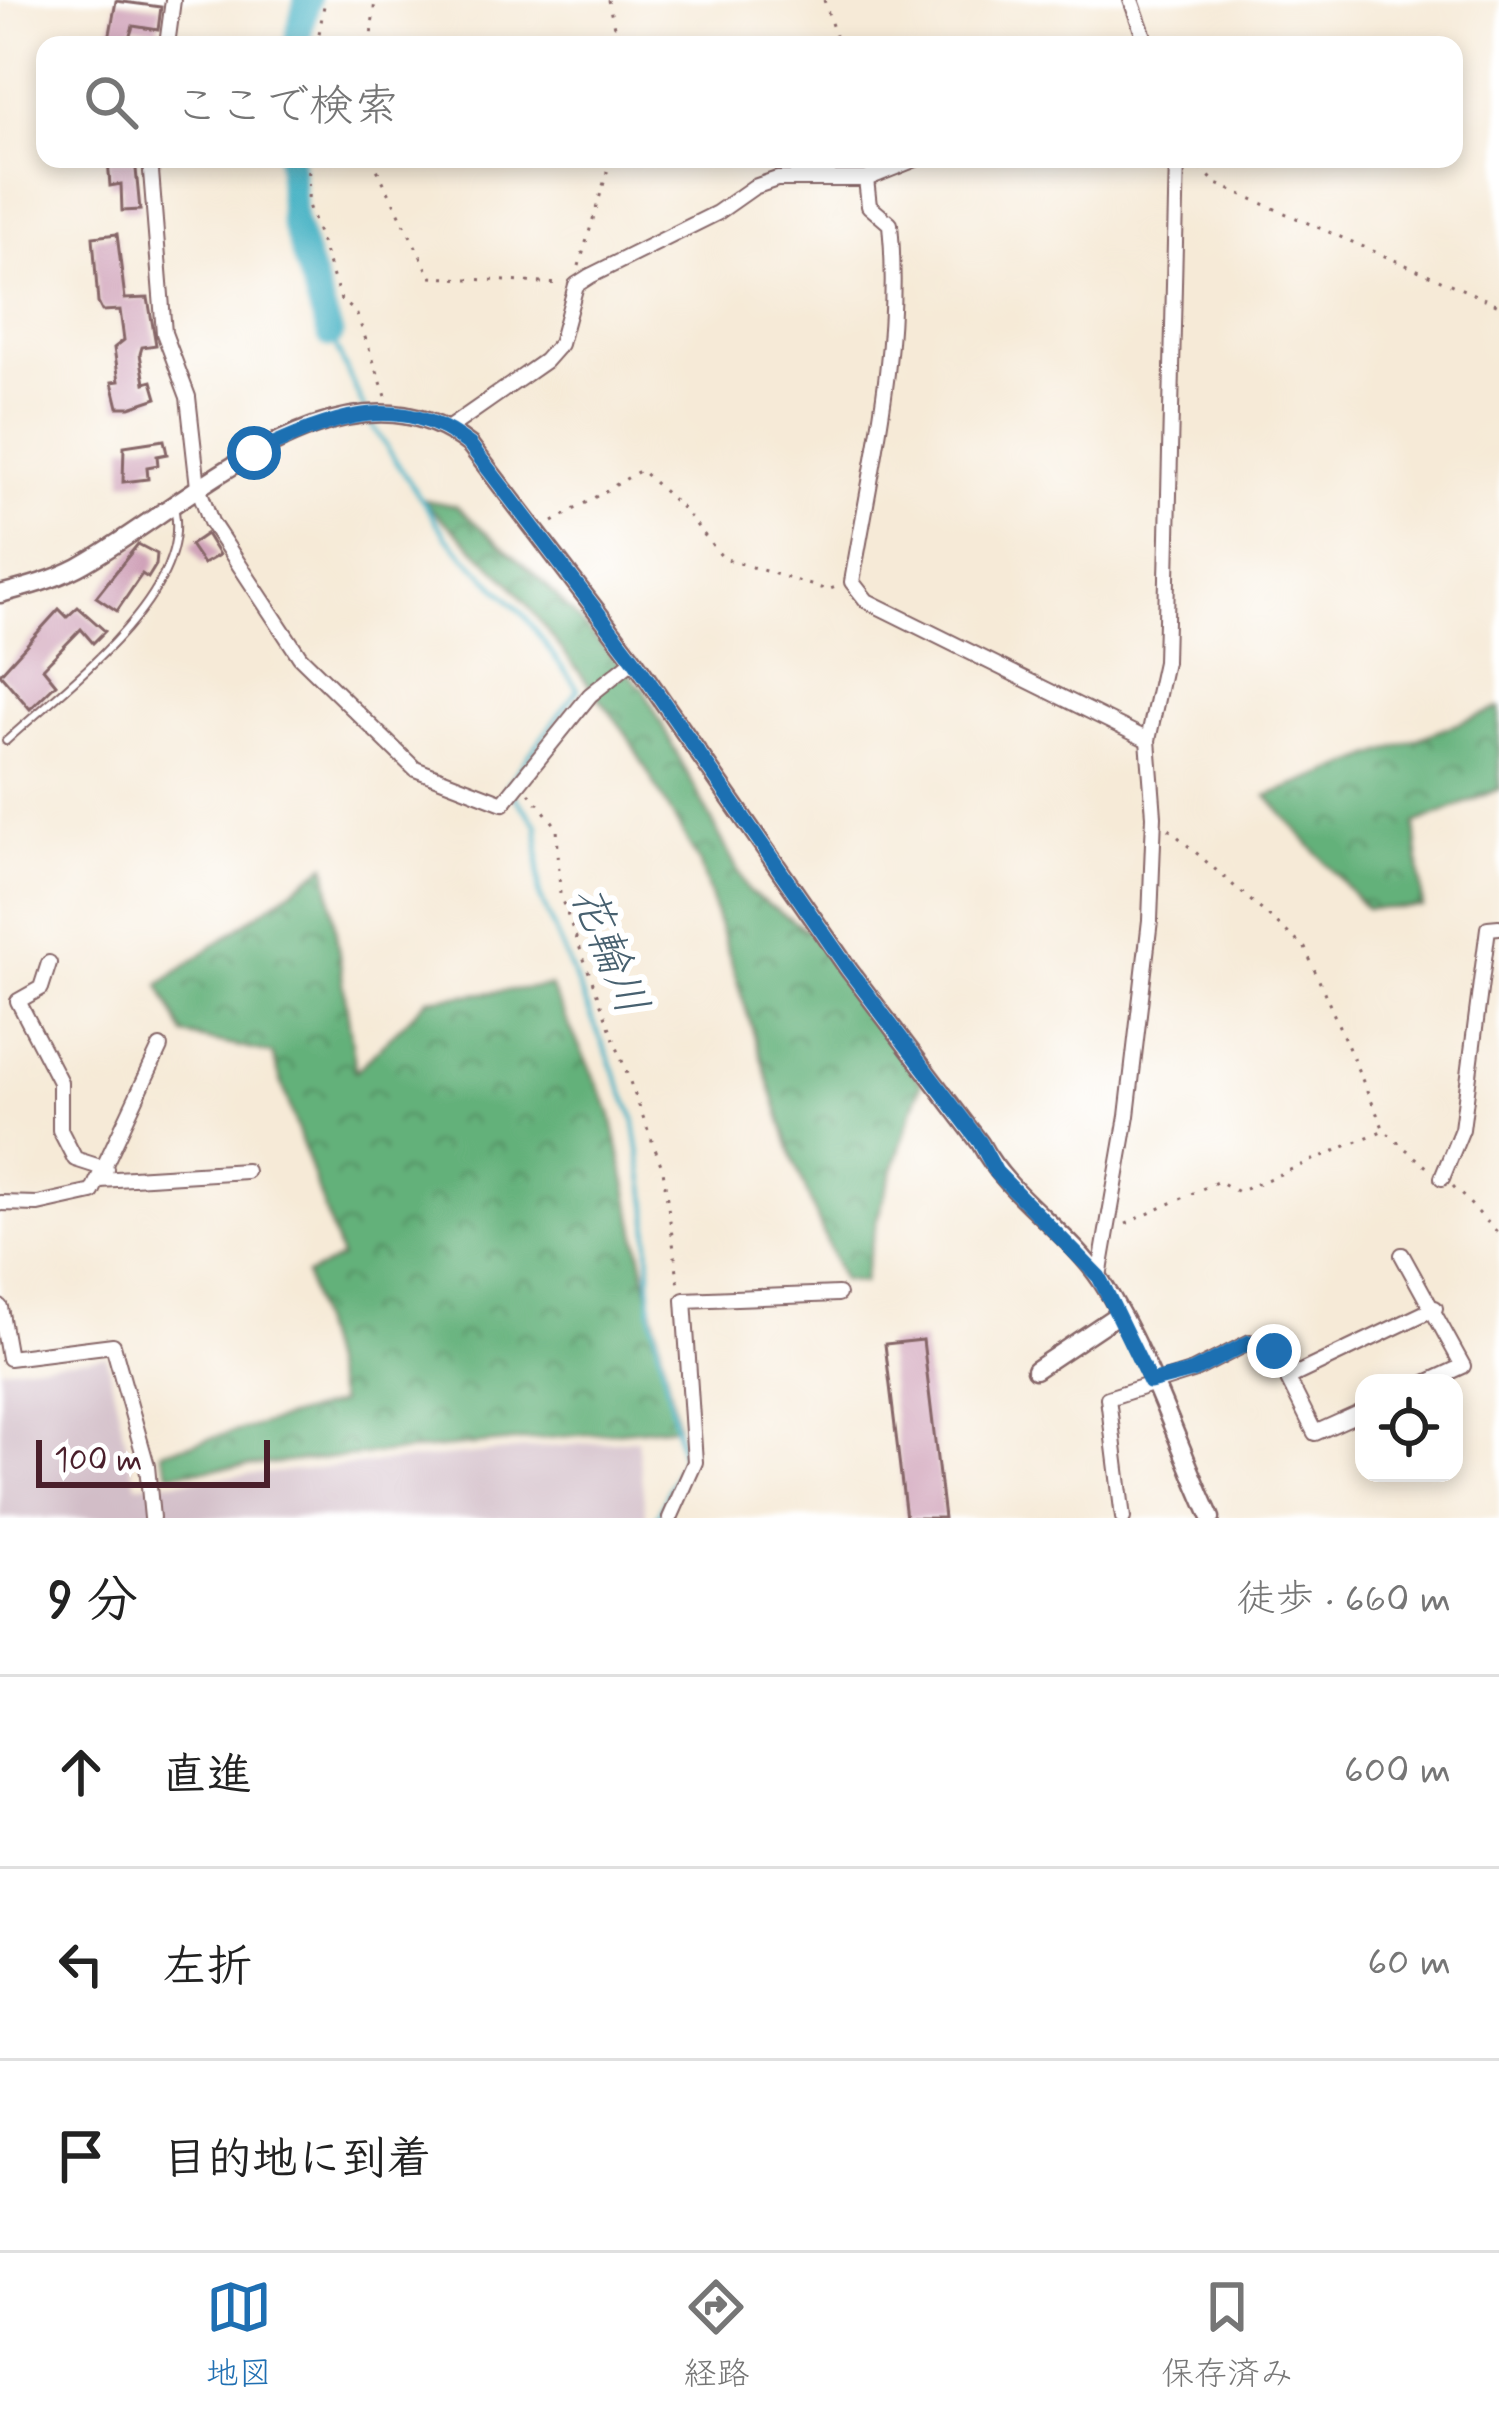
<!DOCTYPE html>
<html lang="ja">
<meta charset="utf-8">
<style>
:root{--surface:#fff;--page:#f6f6f6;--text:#222;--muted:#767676;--line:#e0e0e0;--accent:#1f6fb2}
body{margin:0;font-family:Mynerve,"Klee One",sans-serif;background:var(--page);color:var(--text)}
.controls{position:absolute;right:36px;bottom:36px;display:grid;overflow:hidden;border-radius:24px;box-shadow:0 6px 18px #0003}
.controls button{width:108px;height:108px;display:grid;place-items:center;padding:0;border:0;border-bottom:3px solid var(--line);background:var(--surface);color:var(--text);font:60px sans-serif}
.scale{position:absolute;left:36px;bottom:30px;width:234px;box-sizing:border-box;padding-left:12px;border:6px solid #4a1f2b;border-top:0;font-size:33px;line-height:42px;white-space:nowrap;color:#4a1f2b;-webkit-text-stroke:9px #fff;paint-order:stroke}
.stop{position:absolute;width:36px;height:36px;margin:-27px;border:9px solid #1f6fb2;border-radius:50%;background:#fff}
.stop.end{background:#1f6fb2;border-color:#fff;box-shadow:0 3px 12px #0008}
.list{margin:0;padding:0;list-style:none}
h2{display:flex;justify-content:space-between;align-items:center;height:156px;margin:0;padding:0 48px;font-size:51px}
h2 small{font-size:39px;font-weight:400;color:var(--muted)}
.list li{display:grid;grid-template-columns:78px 1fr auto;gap:36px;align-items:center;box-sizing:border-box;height:192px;padding:0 48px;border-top:3px solid var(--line)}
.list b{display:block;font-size:45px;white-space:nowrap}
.list em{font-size:39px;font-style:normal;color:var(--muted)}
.icon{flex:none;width:66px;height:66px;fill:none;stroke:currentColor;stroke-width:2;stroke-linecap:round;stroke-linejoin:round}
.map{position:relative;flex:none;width:1499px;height:1518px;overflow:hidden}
.search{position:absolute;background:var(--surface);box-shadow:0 6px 18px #0003;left:36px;right:36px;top:36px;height:132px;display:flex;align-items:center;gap:30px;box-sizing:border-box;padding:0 42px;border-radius:24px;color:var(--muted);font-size:45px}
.sheet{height:732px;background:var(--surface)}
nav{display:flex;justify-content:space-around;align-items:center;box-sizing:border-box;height:168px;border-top:3px solid var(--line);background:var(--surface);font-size:33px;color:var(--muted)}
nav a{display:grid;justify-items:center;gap:6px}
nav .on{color:var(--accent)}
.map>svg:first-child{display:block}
</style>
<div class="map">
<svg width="1499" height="1518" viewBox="0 0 1499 1518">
<defs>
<pattern id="forest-crowns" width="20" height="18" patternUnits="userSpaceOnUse" patternTransform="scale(3)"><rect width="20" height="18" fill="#64b17a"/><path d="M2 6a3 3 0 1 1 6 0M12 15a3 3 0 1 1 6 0" fill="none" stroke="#548f64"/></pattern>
</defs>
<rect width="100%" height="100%" fill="#fff"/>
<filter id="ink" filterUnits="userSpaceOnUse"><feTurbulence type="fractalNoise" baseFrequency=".00833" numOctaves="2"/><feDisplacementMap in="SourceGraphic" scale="24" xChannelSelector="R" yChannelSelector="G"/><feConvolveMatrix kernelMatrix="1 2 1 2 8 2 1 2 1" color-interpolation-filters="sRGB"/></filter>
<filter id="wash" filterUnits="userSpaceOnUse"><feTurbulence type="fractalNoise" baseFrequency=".004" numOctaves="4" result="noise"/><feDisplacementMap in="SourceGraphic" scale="48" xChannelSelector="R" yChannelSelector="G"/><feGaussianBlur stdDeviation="2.7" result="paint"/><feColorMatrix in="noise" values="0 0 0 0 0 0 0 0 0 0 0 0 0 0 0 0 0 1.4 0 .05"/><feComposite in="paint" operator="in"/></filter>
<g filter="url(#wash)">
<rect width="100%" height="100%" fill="#f6ead7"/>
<polygon fill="#d2bdc7" points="106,1356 136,1485 637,1439 646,1518 0,1518 0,1368"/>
<g fill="url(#forest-crowns)" stroke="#576852" stroke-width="3">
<polygon points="421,499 456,506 541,580 644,690 749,892 816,936 921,1083 877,1219 863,1283 842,1280 794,1161 700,864 624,730 511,584"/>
<polygon points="1499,708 1499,789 1415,824 1423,907 1366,909 1267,796"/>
<polygon points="326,865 356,1071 428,999 550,986 611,1112 677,1426 169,1473 161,1452 339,1403 306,1275 341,1258 272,1054 184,1035 159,985"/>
</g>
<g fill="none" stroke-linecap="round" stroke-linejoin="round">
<g stroke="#46b2c4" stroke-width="4.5">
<polyline points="330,334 364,408"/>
<polyline points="368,419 447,538 524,615 578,689 506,786 538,825 539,894 634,1117 648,1207 651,1311 682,1458 657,1518"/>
</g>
<g stroke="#46b2c4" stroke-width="27">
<polyline points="296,45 307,0"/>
<polyline points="290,159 293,220 330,334"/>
</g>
</g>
<g id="blocks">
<g fill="#d0a3b9">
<polygon points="116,1 161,7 158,30 133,26 127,45 108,45"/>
<polygon points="108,159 135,159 140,210 122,211 121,184 110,186"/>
<polygon points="117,234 125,299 148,298 156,345 142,347 140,354 145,383 152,381 157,398 130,407 118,407 112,382 119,381 114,348 124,340 120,310 102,311 98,303 93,237"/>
<polygon points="164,440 167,454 157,456 158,465 147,467 148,479 123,482 124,446"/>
<polygon points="206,534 219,555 203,564 190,545"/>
<polygon points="138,544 157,554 156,565 148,578 142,574 117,611 96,597"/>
<polygon points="78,607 105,631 93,643 81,629 43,668 56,684 30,709 0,674 59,609 67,617"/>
<polygon points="923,1340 944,1518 906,1518 885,1344"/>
</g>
</g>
</g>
<g filter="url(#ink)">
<use href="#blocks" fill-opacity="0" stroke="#866667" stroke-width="3"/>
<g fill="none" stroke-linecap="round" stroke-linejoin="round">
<defs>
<path id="service" d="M6 741C63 688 195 594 174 507"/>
<g id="minor">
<polyline points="1131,0 1147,45"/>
<polyline points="167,45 173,0"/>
<polyline points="150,159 164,333 188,397 198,487 211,522 300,657 415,769 503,803 590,695 634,660"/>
<path d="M866 179 869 206 890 224C902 344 872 464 852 582L867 601 1148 740"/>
<polyline points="449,428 545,361 560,344 576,285 590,276 717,213 754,187 777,179 866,179 916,159"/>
<polyline points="49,963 41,988 18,1001 60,1082 60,1130 75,1159 106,1169"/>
<polyline points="1442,1178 1462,1129 1488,928 1499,927"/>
<polyline points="100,1180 246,1171"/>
<polyline points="0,1203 38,1204 92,1192 160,1047"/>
<polyline points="1402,1255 1463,1366 1426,1383"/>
<polyline points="1099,1277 1127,1116 1150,920 1154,816 1148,740 1165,662 1177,159"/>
<polyline points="0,1307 9,1358 113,1345 147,1466 152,1518"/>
<polyline points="1288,1378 1435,1308"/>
<polyline points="670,1518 695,1462 684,1300 838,1294"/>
<polyline points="1123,1518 1108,1398 1193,1371 1250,1342 1274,1351 1315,1433 1364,1411"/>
</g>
<g id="tertiary">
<path d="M0 594C27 587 53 580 78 567 186 508 344 345 470 445L634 660 849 970 980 1143C1010 1199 1067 1229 1102 1282 1148 1353 1176 1441 1211 1518"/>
<polyline points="1035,1370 1120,1313"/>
</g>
</defs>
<use href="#service" stroke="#866667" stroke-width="10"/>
<use href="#minor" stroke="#866667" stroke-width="18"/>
<use href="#tertiary" stroke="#866667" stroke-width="21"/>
<g stroke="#866667" stroke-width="3" stroke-dasharray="3 9" stroke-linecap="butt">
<polyline points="608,0 618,45"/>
<polyline points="824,0 838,45"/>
<polyline points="317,45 325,0"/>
<polyline points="370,45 375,0"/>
<polyline points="309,159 308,205 341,300 356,312 387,399"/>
<polyline points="372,159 431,277 562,284"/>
<polyline points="1192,160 1217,184 1499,305"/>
<polyline points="579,266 611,159"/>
<polyline points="553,522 641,470 684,510 723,558 827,590 839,586"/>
<polyline points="529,793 557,827 560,895 663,1170 679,1286"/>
<polyline points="1169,829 1305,948 1384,1130"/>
<polyline points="1453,1186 1498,1233"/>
<polyline points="1126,1224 1219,1181 1238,1192 1384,1130 1430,1170"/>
</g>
<use href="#service" stroke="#fff" stroke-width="6"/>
<use href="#minor" stroke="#fff" stroke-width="14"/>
<use href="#tertiary" stroke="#fff" stroke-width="16"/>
</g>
</g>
<g fill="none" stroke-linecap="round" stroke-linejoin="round" filter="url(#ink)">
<path stroke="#1f6fb2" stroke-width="15" d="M254 453C329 419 398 388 470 445L634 660 849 970 980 1142 996 1172 1099 1277 1150 1382 1193 1371 1250 1342 1274 1351"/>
</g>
<g text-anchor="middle" stroke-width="12" stroke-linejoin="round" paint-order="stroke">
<g font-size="45" font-style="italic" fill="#486170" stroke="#fff">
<text transform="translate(611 949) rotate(68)" y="16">花輪川</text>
</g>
</g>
</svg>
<div class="controls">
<button><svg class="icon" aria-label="locate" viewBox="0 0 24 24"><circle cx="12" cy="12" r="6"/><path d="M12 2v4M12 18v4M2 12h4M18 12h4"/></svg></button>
</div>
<div class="scale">100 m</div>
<div class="stop" style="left:254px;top:453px"></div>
<div class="stop end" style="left:1274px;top:1351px"></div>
<div class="search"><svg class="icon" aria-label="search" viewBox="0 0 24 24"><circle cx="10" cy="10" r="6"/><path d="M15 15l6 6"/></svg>ここで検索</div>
</div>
<section class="sheet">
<h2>9 分<small>徒歩 · 660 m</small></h2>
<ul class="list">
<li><svg class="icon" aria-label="ahead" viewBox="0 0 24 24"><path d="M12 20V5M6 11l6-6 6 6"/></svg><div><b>直進</b></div><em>600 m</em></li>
<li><svg class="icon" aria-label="left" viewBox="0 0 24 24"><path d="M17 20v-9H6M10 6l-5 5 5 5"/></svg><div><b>左折</b></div><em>60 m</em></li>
<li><svg class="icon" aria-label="arrive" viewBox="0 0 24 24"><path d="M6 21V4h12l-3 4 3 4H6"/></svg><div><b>目的地に到着</b></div></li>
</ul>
</section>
<nav>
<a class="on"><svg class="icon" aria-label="map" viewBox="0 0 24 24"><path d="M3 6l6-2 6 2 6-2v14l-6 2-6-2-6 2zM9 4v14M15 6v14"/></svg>地図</a>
<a><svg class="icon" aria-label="directions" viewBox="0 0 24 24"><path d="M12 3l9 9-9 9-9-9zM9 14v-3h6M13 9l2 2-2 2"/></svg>経路</a>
<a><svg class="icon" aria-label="saved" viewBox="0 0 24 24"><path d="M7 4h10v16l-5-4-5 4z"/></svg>保存済み</a>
</nav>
